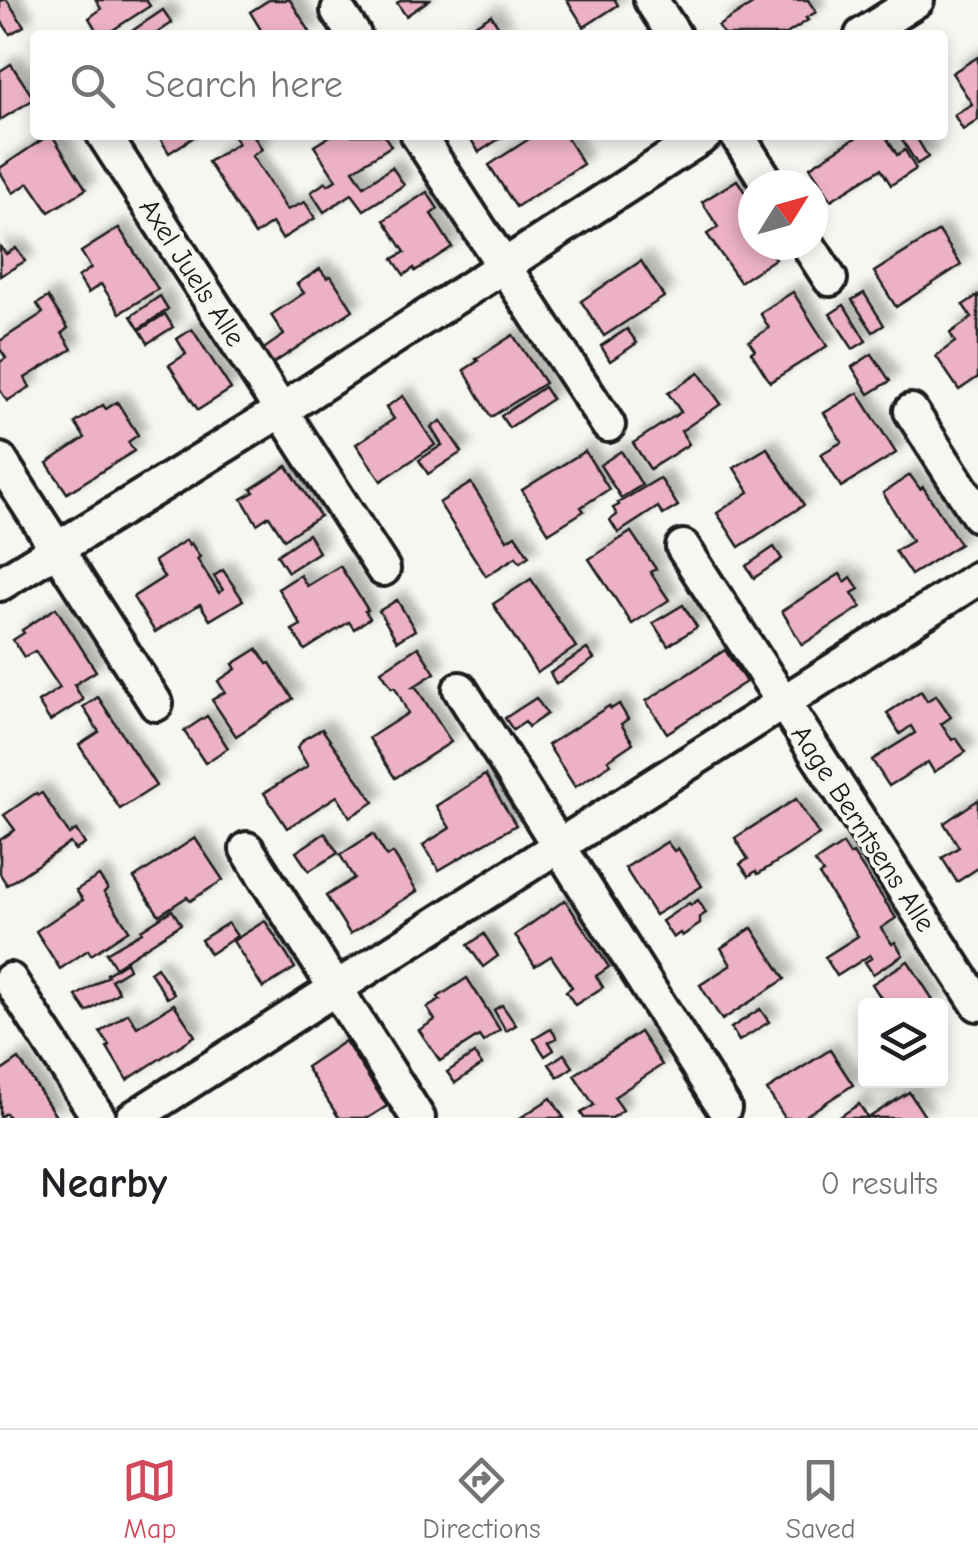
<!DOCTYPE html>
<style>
:root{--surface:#fff;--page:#f2f2f2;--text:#202124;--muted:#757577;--line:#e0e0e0;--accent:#d1495b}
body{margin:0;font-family:"Comic Neue",sans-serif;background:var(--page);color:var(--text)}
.controls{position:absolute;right:30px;bottom:30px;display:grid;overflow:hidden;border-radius:10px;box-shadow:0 5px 15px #0003}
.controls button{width:90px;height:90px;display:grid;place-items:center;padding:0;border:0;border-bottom:2px solid var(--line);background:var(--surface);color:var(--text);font:50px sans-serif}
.compass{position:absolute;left:738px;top:170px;width:90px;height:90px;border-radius:50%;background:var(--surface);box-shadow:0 5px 15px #0003;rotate:53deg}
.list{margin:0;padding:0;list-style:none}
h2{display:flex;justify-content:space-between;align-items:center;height:130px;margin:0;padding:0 40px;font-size:42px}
h2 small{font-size:32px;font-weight:400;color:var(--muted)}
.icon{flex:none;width:55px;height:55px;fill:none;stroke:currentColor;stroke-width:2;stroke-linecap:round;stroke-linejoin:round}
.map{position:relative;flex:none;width:978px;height:1118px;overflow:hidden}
.search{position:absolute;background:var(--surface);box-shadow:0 5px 15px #0003;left:30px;right:30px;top:30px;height:110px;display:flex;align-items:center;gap:25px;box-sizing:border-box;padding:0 35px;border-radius:10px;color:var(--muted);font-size:38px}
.sheet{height:310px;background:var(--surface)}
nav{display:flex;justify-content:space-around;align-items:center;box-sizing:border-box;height:140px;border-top:2px solid var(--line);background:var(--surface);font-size:28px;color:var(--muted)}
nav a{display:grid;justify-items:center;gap:5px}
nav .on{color:var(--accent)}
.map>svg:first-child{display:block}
</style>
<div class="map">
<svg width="978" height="1118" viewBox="0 0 978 1118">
<defs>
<filter id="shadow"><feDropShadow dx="9" dy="-9" stdDeviation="5" flood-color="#0004"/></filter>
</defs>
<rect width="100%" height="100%" fill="#f6f6f2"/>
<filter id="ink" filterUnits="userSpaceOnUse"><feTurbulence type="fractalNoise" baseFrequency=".01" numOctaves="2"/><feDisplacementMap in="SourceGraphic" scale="20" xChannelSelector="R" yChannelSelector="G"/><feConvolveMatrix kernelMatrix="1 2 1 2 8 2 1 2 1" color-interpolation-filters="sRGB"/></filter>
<g filter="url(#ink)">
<g fill="#ecb2c3" stroke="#1c1c1c" stroke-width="2.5" filter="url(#shadow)">
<polygon points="0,0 7,0 24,26 10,34 0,19"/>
<polygon points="96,0 146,0 150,6 105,35 99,35 89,18 101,9"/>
<polygon points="269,0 290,0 312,35 264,35 250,12"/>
<polygon points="402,0 429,0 406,16 397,3"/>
<polygon points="567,0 615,0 618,5 584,27"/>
<polygon points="759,0 808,0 816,12 806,18 808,20 785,35 724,35 718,26"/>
<polygon points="163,10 172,23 154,35 126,35"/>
<polygon points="491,15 504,35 459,35"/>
<polygon points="978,57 978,120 963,130 954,115 972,104 952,73"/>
<polygon points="11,64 34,99 0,120 0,71"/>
<polygon points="49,135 52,135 86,189 49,212 29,183 13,193 0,172 0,168"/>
<polygon points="158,135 197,135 169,153"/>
<polygon points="233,135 253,135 262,149 252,156 287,210 305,202 315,218 282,239 272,223 255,235 208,162 238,143"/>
<polygon points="332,135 384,135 391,146 353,170 364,186 392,167 404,185 364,210 352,194 324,212 311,192 326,182 328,185 336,180 314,146"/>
<polygon points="468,135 505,135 479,152"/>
<polygon points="535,135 565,135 583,164 516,207 489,165"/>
<polygon points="860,135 885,135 897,155 905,150 916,169 891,185 881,169 831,200 810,167"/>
<polygon points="899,135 915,135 928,157 917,164"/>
<polygon points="737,180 753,205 753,245 766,245 775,259 740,282 707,234 718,227 702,202"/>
<polygon points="427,192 438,209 431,214 452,247 415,271 414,268 404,275 393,259 405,252 384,220"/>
<polygon points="119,228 158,289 120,313 101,284 88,293 78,277 91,268 81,252"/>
<polygon points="939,231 961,265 896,307 874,272"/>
<polygon points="0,246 6,254 16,248 25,261 0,276"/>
<polygon points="641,261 664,297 604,336 581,301"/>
<polygon points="320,269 327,278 331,276 353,310 271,365 262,350 284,335 271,315 304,293 297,284"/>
<polygon points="793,292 827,346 770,382 751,352 755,350 749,341 769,328 760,313"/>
<polygon points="864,293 884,325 873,332 852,300"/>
<polygon points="978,295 978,377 959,390 936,356 955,342 950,333 972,318 963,305"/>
<polygon points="160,296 168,309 139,329 131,316"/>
<polygon points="48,297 68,328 62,333 72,349 25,378 30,387 7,401 0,390 0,362 6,358 0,349 0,341 43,313 37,304"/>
<polygon points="844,305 866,341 853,349 830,314"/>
<polygon points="165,314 173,327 148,343 140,330"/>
<polygon points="192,329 231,389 198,410 169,365 186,354 177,339"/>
<polygon points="627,329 637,343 610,361 601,346"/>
<polygon points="513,335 545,383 491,417 464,370 478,361 476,359"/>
<polygon points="872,354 890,381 869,394 852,367"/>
<polygon points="699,373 721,404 681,431 689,444 650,469 633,443 681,412 668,393"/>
<polygon points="544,387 552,399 509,428 501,416"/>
<polygon points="858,393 896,453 841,487 821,454 842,442 824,413"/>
<polygon points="403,396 435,445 381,481 356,444 394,419 386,407"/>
<polygon points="117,402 138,435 128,442 134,451 67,493 47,463 85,438 75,423 103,405 106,409"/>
<polygon points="441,421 462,452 428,474 419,460 442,445 431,427"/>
<polygon points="767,448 804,505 739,547 717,513 749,492 734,468"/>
<polygon points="585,451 609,489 581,507 584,511 549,533 522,490"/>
<polygon points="621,451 642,485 621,498 600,465"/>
<polygon points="287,466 320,516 284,539 269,516 257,524 242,499 254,492 251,489"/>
<polygon points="910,475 920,489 923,487 960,544 911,575 895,551 912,541 883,493"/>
<polygon points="660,478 678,506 663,515 658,507 618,533 610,520 617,515 613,508 619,505 618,503"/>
<polygon points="471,483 507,540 515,535 529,556 520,562 516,557 486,576 439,503"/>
<polygon points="631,532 656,569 650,572 669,600 632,624 589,559"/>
<polygon points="308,534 319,552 288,572 277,555"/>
<polygon points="186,540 189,545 191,543 200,557 197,559 219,593 223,590 214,576 223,570 243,600 210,620 200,604 155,632 133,597 164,577 154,561"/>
<polygon points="774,547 782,559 754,578 746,566"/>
<polygon points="340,566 368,610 365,611 370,618 354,629 349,622 305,650 292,630 301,625 278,589 300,575 307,586"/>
<polygon points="840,574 845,582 851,577 859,589 852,593 861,607 802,645 782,611"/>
<polygon points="531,579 576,647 537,673 493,604"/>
<polygon points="397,600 415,630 397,641 379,611"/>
<polygon points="683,605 697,627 668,646 653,623"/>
<polygon points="56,608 96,671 74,685 83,700 50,721 38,702 60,688 35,651 24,657 13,640 24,633 22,630"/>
<polygon points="418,647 435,673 413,687 416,687 451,742 395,778 369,738 408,713 395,687 392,688 381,671"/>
<polygon points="257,649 267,664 270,663 293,699 236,736 212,700 225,692 218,681 236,669 233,664"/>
<polygon points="587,649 594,659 556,684 550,673"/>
<polygon points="725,650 746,682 667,733 646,701"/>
<polygon points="921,691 927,701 936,695 951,717 941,724 952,740 956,738 966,752 934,772 928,762 889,786 872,760 915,733 911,726 900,734 887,713"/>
<polygon points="98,697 156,786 120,809 79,745 99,732 83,707"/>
<polygon points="536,698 547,714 528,727 525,722 513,730 505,718"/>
<polygon points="619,704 628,719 621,724 633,743 608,760 611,764 575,787 548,745 609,706 611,709"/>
<polygon points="207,716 228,748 205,763 184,731"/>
<polygon points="322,729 374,802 350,817 337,796 287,828 264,793 308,766 297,748 304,739"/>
<polygon points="485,775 516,825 439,870 423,845 450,828 436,806"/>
<polygon points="36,793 38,795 42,793 69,834 76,830 85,844 75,850 70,843 7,885 0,874 0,840 15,830 4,815"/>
<polygon points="796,799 819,835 758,874 756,871 749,876 740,864 748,859 735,838"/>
<polygon points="978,800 978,868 957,882 942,858 959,847 944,823"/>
<polygon points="325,833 338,853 309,871 296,852"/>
<polygon points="373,834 387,857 393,853 417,891 350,934 326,896 354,878 340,855"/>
<polygon points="195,838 223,880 190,901 187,897 159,915 134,878"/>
<polygon points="667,842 674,851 678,848 702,886 655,915 625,868"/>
<polygon points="843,844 850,855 853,853 896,918 881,928 892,944 895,942 903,955 873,974 865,962 872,958 870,955 837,976 825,957 858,936 819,875 823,873 815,862"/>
<polygon points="99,876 108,889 104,892 129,930 91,955 88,950 60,969 36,931 83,900 76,890"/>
<polygon points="565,900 609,967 596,976 603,987 575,1005 566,991 572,987 551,956 535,966 515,935"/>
<polygon points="698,900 706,913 700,917 700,924 682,936 680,933 673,938 662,921 689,903 691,905"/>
<polygon points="172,910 181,924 115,967 106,953 142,932 141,930"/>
<polygon points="265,921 295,968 263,988 233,941"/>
<polygon points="228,923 237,936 210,954 201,940"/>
<polygon points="752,928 785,979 722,1020 700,985 731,965 721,948"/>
<polygon points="484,934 498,956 483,967 468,945"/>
<polygon points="908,961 937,1006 886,1006 872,984"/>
<polygon points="126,962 129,969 111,980 119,992 87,1012 76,996 108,976 107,974"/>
<polygon points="157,967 174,994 167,998 150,972"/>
<polygon points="467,978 500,1030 483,1042 479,1036 440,1061 419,1030 435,1020 427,1008 440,1000 438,997"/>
<polygon points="174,1004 195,1036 127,1080 107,1047 109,1045 100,1032 128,1013 137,1027"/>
<polygon points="502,1005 516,1025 506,1031 494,1010"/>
<polygon points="760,1009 769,1022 739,1041 731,1028"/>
<polygon points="551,1029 557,1038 549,1042 554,1050 545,1056 534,1039"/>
<polygon points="640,1032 662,1065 614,1097 623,1110 612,1118 584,1118 581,1113 594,1105 574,1075"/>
<polygon points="345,1041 387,1106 368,1118 339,1118 306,1067"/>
<polygon points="830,1050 853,1085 802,1118 785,1118 767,1090"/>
<polygon points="474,1054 482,1065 455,1083 447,1072"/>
<polygon points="564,1054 573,1067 558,1077 549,1064"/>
<polygon points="19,1059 57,1118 9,1118 6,1113 0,1117 0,1072"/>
<polygon points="909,1092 926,1118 838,1118 859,1104 868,1118"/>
<polygon points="551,1098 564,1118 520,1118"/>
</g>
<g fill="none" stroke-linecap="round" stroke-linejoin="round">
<defs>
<g id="minor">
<polyline points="651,0 674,35"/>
<polyline points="338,11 354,35"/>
<polyline points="862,35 917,0"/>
<polyline points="104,135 383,569"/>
<polyline points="418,135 608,425"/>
<polyline points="737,135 769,185"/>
<polyline points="808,245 830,279"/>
<polyline points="911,411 978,515"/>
<polyline points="0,460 156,704"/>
<polyline points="683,547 978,1004"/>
<polyline points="0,584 282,410 705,135"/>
<polyline points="460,689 724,1108"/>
<polyline points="247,849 418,1118"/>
<polyline points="10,980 99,1118"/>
<polyline points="133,1118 978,578"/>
</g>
</defs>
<use href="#minor" stroke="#1c1c1c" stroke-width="40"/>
<use href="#minor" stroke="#f6f6f2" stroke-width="32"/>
</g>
</g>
<g text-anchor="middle" stroke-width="8" stroke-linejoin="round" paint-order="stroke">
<g font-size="28" fill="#1c1c1c" stroke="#f6f6f2">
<text transform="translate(193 272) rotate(57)" y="10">Axel Juels Alle</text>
<text transform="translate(864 828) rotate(57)" y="10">Aage Berntsens Alle</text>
</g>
</g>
</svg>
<div class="controls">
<button><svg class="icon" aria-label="layers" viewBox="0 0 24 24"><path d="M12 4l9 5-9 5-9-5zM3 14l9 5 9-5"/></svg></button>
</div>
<svg class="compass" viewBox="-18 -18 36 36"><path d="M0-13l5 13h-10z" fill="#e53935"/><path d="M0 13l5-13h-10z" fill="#757577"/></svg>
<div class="search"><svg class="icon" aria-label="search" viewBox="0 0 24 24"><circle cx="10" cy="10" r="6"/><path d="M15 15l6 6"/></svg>Search here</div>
</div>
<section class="sheet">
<h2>Nearby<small>0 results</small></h2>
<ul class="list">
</ul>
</section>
<nav>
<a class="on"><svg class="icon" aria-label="map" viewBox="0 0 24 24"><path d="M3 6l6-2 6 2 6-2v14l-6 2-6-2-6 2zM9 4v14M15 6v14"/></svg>Map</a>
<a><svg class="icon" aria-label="directions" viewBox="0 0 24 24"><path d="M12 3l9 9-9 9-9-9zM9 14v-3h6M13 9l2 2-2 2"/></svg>Directions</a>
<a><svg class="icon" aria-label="saved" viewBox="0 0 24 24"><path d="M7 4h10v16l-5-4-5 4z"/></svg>Saved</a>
</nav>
